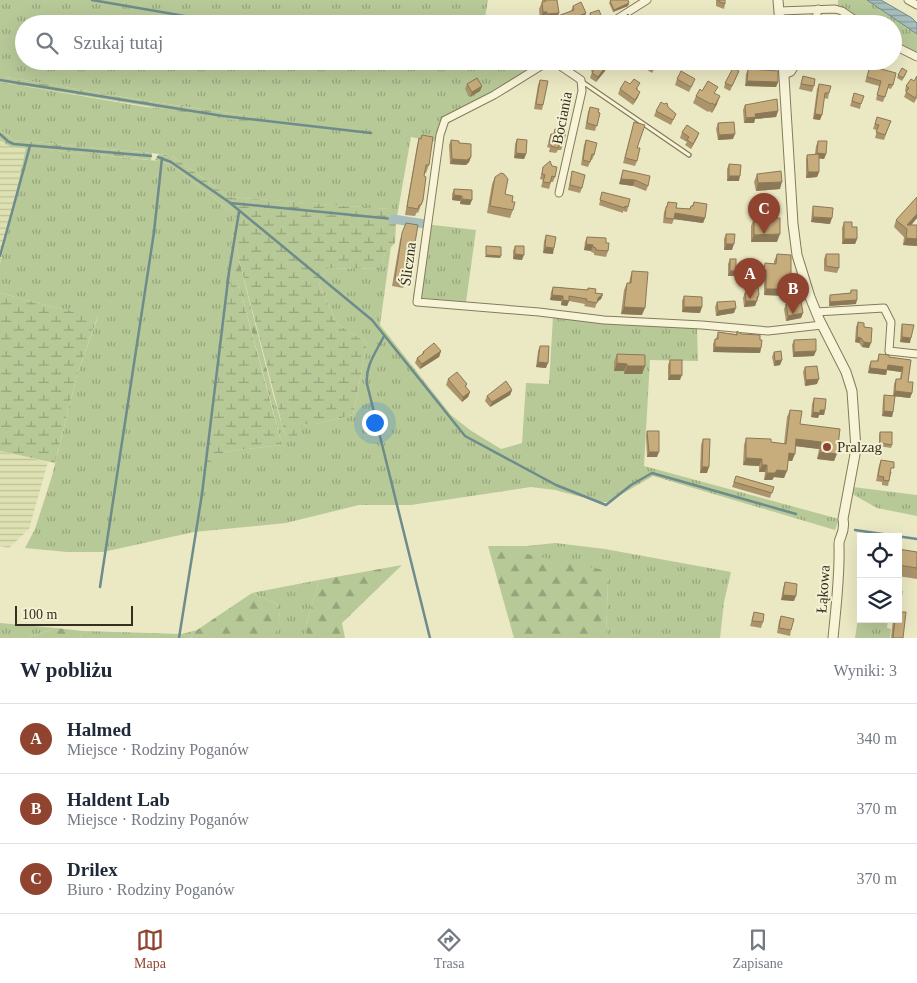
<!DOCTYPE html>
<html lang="pl">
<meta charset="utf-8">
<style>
:root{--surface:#fff;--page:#f6f6f7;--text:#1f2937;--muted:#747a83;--line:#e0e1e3;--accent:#90442f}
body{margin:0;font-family:Georgia,serif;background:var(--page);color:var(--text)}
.controls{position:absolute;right:15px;bottom:15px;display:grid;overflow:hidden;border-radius:0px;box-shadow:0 5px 20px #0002}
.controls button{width:45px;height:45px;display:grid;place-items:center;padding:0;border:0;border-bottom:1px solid var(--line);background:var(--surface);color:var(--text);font:25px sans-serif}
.scale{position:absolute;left:15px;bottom:12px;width:118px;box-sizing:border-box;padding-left:5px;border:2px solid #362f1f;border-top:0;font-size:14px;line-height:18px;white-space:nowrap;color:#362f1f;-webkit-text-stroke:4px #f3f1d3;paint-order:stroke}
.you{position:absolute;left:374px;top:422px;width:18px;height:18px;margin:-12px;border:4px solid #fff;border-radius:50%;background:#1a73e8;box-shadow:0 0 0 8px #1a73e833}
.badge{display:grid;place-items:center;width:32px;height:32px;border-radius:50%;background:var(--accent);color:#fff;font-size:16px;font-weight:700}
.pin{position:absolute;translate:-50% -41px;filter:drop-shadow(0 1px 2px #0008)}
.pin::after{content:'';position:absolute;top:26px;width:18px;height:15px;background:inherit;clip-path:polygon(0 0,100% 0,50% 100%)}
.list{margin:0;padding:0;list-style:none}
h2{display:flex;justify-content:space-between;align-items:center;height:65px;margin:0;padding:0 20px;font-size:21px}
h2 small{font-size:16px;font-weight:400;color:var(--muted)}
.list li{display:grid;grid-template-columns:32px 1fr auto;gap:15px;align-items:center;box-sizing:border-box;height:70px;padding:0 20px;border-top:1px solid var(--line)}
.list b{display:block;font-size:19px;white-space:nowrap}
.list p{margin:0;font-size:16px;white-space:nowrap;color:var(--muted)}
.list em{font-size:16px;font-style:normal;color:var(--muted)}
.icon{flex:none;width:28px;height:28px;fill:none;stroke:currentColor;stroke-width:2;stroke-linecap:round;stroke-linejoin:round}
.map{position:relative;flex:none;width:917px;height:638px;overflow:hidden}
.search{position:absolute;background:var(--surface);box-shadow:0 5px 20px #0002;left:15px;right:15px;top:15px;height:55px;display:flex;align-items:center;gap:12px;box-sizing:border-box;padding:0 18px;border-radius:28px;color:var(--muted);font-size:19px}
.sheet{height:275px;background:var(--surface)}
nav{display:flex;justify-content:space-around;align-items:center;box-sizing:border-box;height:70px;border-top:1px solid var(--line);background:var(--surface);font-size:14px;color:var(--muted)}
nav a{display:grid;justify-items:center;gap:2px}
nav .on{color:var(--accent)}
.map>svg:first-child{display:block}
</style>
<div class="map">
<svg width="917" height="638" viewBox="0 0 917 638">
<defs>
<pattern id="farmland-rules" width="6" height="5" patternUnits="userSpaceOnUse" patternTransform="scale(1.25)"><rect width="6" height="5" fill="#dee1b2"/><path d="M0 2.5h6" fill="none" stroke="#bfc199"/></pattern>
<pattern id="grass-tufts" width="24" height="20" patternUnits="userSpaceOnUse" patternTransform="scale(1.25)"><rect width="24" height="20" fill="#b8c998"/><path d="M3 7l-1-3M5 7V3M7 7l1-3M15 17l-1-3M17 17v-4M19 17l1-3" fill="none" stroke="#96a47b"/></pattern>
<pattern id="forest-firs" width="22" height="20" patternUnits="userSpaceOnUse" patternTransform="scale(1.25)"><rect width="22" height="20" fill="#b8c998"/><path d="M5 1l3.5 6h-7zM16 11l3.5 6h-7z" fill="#96a47b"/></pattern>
<pattern id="wetland-marsh" width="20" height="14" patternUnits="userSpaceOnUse" patternTransform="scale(1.25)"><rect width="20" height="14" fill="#b8c998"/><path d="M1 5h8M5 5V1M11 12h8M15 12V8" fill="none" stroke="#96a47b"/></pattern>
<pattern id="water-rules" width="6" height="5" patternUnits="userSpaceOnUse" patternTransform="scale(1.25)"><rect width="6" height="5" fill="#a6bfbd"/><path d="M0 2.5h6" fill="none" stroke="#889c99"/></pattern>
</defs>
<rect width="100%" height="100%" fill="#ebe8c4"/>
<g fill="url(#farmland-rules)">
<polygon points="0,139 6,144 12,147 26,148 0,264"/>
<polygon points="0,451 48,462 29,529 9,548 0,546"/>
</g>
<g fill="url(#grass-tufts)">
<polygon points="0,0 488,0 484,24 24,24 24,61 541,61 492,93 442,119 437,142 411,137 396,222 388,221 389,209 229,197 172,156 152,153 13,140 0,129 0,82 146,107 250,116 147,101 0,76"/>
<polygon points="838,0 867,0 917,34 917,56 893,43 893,24 864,24 838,6"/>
<path d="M797 13 806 17 809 24H784C783 16 790 14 797 13Z"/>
<polygon points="26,148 159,161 170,164 235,214 218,364 222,452 282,445 269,395 273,394 285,436 303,424 316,424 353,415 367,343 337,324 319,284 328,268 380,269 385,253 391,246 380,325 451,415 470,430 501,449 522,443 526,383 549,384 553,316 697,328 698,361 650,360 644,466 839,519 835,530 653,476 608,502 601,502 555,490 531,487 411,505 359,505 286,523 194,532 103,552 67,552 25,548 35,529 52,476 77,375 98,317 49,306 0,293 0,264"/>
<polygon points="425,224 476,230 466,302 413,297"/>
<polygon points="853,487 917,495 917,516 877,508 852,494"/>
<polygon points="555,543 605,549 731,572 724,602 720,638 606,638 608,580 488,546 527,546"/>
<path d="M319 580 306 625 307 638H270C280 628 282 618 277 604L252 593Z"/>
<polygon points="858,618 888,620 887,628 891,629 890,638 855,638"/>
<polygon points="0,623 56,628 27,638 0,638"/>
<polygon points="197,630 190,638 80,638 83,631 182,634"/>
</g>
<g fill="url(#forest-firs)">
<polygon points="231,248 236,248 273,394 269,395 237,278 231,289 225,289"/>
<polygon points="488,546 604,570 608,580 606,638 514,638"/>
<polygon points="402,565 342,623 345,638 307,638 306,625 319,580"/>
<path d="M252 593 277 604C282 618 281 628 270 638H190L197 630Z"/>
<polygon points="56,628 83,631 80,638 27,638"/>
</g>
<g fill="url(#wetland-marsh)">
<polygon points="0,76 147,101 250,116 250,123 0,82"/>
<polygon points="0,129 13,140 152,153 151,160 12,147 6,144 0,139"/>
<polygon points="159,154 172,156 229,197 390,209 389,221 396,222 395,243 385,253 380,269 328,268 319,284 337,324 367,343 353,415 316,424 303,424 297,436 285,436 236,248 231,248 235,214 170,164 155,160"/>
<polygon points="232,278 237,278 282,445 223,452 221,463 205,464 225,289 231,289"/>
<polygon points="0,293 49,306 98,316 77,375 55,463 0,451"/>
</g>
<polygon fill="url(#water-rules)" stroke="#6d8c8b" points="867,0 881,0 912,18 917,23 917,34"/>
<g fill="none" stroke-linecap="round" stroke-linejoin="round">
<g stroke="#6d8c8b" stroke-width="2.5">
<polyline points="92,0 231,24"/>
<polyline points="0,80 223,116 371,133"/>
<polyline points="0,134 9,142 14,144 151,156"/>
<polyline points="158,157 171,162 229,202 372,320 465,436 556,485 606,505 631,485 652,473 796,514"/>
<polyline points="230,203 393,219"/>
<polyline points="0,256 30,146"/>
<path d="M384 336C376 352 365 366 367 384L430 638"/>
<polyline points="855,530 917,539"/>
<polyline points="100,587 154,232 162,158"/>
<polyline points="179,638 202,494 229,272 239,212"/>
</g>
<polyline stroke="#a6bfbd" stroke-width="9" points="393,219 425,224"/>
<defs>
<polyline id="service" points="581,81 689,155"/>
<g id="minor">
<polyline points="908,0 917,5"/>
<polyline points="779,11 835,9 842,11 861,24"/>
<polyline points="609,24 647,0"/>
<polyline points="815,24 818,9"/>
<polyline points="893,45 917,57"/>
<polyline points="549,61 494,95 445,120 440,135 417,302 539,312 604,320 702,325 768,331 822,325"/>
<polyline points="553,61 581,80 582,91 559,193"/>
<polyline points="784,75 791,72 798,61"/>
<polyline points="816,312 884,308 891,322 889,351 917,354"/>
</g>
<g id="tertiary">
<polyline points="778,0 780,24"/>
<path d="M783 61 793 224 797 255 810 297 819 319 846 372 852 391 856 449 843 519C846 534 838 537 839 545 840 576 836 607 833 638"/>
</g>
</defs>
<use href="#service" stroke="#857b5b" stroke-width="5.5"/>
<use href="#minor" stroke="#857b5b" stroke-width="9"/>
<use href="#tertiary" stroke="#857b5b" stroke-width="11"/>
<use href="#service" stroke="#f7f4d7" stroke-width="3"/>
<use href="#minor" stroke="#f7f4d7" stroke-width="7"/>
<use href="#tertiary" stroke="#f7f4d7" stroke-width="9"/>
</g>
<g fill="#ab946b">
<polygon points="542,0 557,0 559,13 558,16 571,11 573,6 586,13 584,18 572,24 554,24 554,21 544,22 544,20 540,20 539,9 542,2"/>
<polygon points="716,0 725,0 725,4 724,9 716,6"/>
<polygon points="610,1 629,3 628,6 613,12 609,3"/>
<polygon points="590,13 602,23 600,24 593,24 589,16"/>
<polygon points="639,61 659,61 652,73 638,64"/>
<polygon points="723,61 733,61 731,66 723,63"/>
<polygon points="816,61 841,61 838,70 816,64"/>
<polygon points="592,66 606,66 605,71 596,82 590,78 592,72 591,71"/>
<polygon points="870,66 893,85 891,89 888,88 883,102 876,100 879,86 865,82"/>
<polygon points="748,69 778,82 776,87 745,86 746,74"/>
<polygon points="739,71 730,91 724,88 725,83"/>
<polygon points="906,74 902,81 897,78 898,75"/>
<polygon points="803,76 814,86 812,92 799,89"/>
<polygon points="677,79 693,84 689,92 675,85"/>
<polygon points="540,80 543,105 542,110 534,109 538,85"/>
<polygon points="914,81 917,98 914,103 904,97 906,92 905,91 906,86"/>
<polygon points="467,84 482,86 480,91 470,97 465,89"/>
<polygon points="630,84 638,88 637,90 638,97 633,105 618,94 620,89"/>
<polygon points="819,84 829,93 828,99 824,98 820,120 813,119 817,89"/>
<polygon points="702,91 715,94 717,104 712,113 709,111 708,112 693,103 696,96"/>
<polygon points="854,93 861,104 860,109 850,106"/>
<polygon points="745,105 778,111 776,117 755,119 754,123 744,123 743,110"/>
<polygon points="590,107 598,112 600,113 595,131 585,129 588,112"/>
<polygon points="668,107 676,114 671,125 654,116 656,111"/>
<polygon points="877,117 891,121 884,140 875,138 877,130 873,129"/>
<polygon points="634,122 637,148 637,161 635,166 623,163"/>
<polygon points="718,123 733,139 718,140 716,129"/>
<polygon points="555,129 563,145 561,150 558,150 556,153 549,152 550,148 547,147 551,134 553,134"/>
<polygon points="682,132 699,133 697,138 691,149 685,145 687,142 680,138"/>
<polygon points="422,135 429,165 426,173 424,173 424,176 423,200 418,213 417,212 415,216 405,215 417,146 419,138 421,139"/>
<polygon points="517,139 526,154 524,159 514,158 515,144"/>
<polygon points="451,140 471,157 469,162 466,165 450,164 449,145"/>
<polygon points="586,140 594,155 592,160 591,160 588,167 581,165 584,145"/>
<polygon points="818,141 826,154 824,159 819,158 819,172 817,177 806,178 806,160 807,155 815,154 816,146"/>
<polygon points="729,164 739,181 727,181 727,169"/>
<polygon points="543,167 555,177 553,182 551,182 549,189 541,187 543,180 540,179"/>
<polygon points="623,170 648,186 646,191 633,186 619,184"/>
<polygon points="572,171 582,188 580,193 568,190 571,176"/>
<polygon points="757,174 780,189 756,191 754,182"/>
<polygon points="495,177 505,194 512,202 513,210 510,218 487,213 492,184"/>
<polygon points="454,189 470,205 460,204 460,201 452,200 452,194"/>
<polygon points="602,192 628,207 627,212 623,211 623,213 599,205"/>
<polygon points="917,197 917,218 911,225 917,225 917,246 903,245 904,237 894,227 896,220"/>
<polygon points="668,202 676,208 689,209 691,206 692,206 694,202 705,218 703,223 674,219 672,224 663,223 664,212"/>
<polygon points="813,206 830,224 811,222 812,212"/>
<polygon points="754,218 777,242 751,242 751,226"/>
<polygon points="844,222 852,227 857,239 855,244 842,244 842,228"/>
<polygon points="406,223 409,278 407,284 405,284 403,288 392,286 400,240"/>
<polygon points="726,234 732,250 724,250 724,239"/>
<polygon points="546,235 553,254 543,253 544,241"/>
<polygon points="587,237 606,243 608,251 606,257 594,255 594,253 591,252 591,251 584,250 585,242"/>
<polygon points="515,246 522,260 513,259 513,251"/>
<polygon points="777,254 788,296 764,295 764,277 762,277 762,270 765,263 774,264 774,261"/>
<polygon points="826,254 839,268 837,273 824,271 824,259"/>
<polygon points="730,259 734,276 728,276 728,264"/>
<polygon points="632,271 642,315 621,314 624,290 627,283 629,283 630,278"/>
<polygon points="553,287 587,290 588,288 595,293 603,294 601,299 597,302 595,308 584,306 585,304 569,301 567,306 561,305 561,301 550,300 551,292"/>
<polygon points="747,287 759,295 755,306 744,307 743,298"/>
<polygon points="851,290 856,304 829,306 829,300 830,295 850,293"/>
<polygon points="684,296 700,313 682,312 682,301"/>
<polygon points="717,302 734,313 716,316 715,307"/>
<polygon points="786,304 803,313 801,318 786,321 784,309"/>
<polygon points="858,322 864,327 869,348 862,347 859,343 855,342 856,327"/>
<polygon points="902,324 910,343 900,342 901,329"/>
<polygon points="737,331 741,334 760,340 761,348 760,353 713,352 713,344 715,339 716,339 718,332 736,334"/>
<polygon points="794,340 814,356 793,357 792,345"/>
<polygon points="540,346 546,368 536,367 538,351"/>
<polygon points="441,351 439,357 420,369 415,363 417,358 422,354 423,352"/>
<polygon points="774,352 782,360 780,365 774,366 772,357"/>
<polygon points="617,354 645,366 642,374 624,374 624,371 614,371 614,362"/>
<polygon points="879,354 889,357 911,360 908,382 912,393 910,398 893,396 894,384 896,379 900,379 901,372 887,370 886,375 868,373 869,366 871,361 877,361"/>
<polygon points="670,360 680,380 668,380 668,365"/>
<polygon points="805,367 817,384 805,386 803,372"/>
<polygon points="448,379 467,384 466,387 470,392 468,397 462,402 446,385"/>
<polygon points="512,390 510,395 490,407 485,401 487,396"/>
<polygon points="884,395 893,412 892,417 882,416 883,400"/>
<polygon points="814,398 825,410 824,415 819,415 818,418 811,417 812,404"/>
<polygon points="790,410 800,424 840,429 834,461 817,459 819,449 796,446 792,461 788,461 784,478 774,477 772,480 764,480 765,472 759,472 759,466 743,465 744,445 746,438 784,444 787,417"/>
<polygon points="647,431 657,457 647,457 646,436"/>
<polygon points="880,432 892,445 891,448 879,446 879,435"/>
<polygon points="703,439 707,473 700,473 701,445"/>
<polygon points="881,460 892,473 891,473 889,481 888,486 882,485 882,482 876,481 879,465"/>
<polygon points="736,476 774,487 770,498 732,487"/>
<polygon points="898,549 917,552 917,579 898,576"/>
<polygon points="785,582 794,601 781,600 783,588"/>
<polygon points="861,592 861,604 859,603"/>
<polygon points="754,612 763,622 761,628 750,626"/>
<polygon points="781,616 791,630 790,636 777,633 779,621"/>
<polygon points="893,619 898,619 903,638 891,638"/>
</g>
<g fill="#8b7857">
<polygon points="629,3 628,6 613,12 614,10"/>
<polygon points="543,12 547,12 544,20 540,20"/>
<polygon points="559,13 556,20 555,17 554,21 544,22 547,14"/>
<polygon points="586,13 584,18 572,24 572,19"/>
<polygon points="603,20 602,23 600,24 595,24"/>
<polygon points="606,66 605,71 596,82 598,77"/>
<polygon points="747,81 778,82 776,87 745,86"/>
<polygon points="482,86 480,91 470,97 472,92"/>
<polygon points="640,92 638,97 633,105 635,100"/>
<polygon points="720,96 717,104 712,113 715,105"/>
<polygon points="778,111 776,117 755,119 754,123 744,123 746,118 755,114"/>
<polygon points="815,114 822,115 820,120 813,119"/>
<polygon points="699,133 697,138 691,149 693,144"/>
<polygon points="735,134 733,139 718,140 719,135"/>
<polygon points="516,153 526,154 524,159 514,158"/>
<polygon points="817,153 826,154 824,159 815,158"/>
<polygon points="471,157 469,162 466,165 450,164 452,159"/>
<polygon points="808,172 819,172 817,177 806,178"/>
<polygon points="729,176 740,176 739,181 727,181"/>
<polygon points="621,179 635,180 633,186 619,184"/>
<polygon points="782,182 780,189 756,191 758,183"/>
<polygon points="454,195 462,196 460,201 452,200"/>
<polygon points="462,199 472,200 470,205 460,204"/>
<polygon points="675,213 705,218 703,223 673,219"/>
<polygon points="917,214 917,218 907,230 907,225"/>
<polygon points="813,217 832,218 830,224 811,222"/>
<polygon points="780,234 777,242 751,242 754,235"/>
<polygon points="906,238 917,239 917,246 903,245"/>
<polygon points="844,239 857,239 855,244 842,244"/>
<polygon points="586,244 593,245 591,251 584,250"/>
<polygon points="726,244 734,244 732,250 724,250"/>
<polygon points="545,247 554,248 553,254 543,253"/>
<polygon points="515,254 524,255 522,260 513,259"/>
<polygon points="486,255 501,256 500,258 485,257"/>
<polygon points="764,270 766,270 764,277 762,277"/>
<polygon points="730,271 736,271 734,276 728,276"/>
<polygon points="766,289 791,289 788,296 764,295"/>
<polygon points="603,294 601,299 596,303 598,298"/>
<polygon points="552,295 563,296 561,301 550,300"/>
<polygon points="759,295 755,306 744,307 746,301 757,297"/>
<polygon points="563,300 569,301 567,306 561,305"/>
<polygon points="857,300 856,304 829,306 830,302"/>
<polygon points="624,307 645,308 642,315 621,314"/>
<polygon points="684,307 702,307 700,313 682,312"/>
<polygon points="736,308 734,313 716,316 718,311"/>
<polygon points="803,313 801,318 786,321 788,316"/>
<polygon points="857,337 861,338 859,343 855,342"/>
<polygon points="902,337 911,338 910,343 900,342"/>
<polygon points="864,342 871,343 869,348 862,347"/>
<polygon points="715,347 761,348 760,353 713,352"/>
<polygon points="441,351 439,357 420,369 422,364"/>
<polygon points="816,351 814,356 793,357 794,352"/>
<polygon points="782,360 780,365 774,366 775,361"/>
<polygon points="538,362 548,363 546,368 536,367"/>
<polygon points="617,363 627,364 624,371 614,371"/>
<polygon points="888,365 903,367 901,372 887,370 886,375 868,373 870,368"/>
<polygon points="627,366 645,366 642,374 624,374"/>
<polygon points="670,375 682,375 680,380 668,380"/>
<polygon points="819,379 817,384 805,386 806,380"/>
<polygon points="512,390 510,395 490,407 492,402"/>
<polygon points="895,391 912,393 910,398 893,396"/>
<polygon points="470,392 468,397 462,402 463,397"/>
<polygon points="820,410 825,410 824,415 819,415 818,418 811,417 813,412"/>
<polygon points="884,411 893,412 892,417 882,416"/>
<polygon points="796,439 821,442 819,449 794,446"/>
<polygon points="649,452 659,452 657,457 647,457"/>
<polygon points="820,452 837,454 834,461 817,459"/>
<polygon points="789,453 795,454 792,461 786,460"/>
<polygon points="746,458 762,459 759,466 743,465"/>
<polygon points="762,465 767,465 765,472 759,472"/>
<polygon points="702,467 709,467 707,473 700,473"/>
<polygon points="777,470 787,471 784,478 774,477 772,480 764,480 767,473"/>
<polygon points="783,595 796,596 794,601 781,600"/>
</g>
<g fill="#c7ac7c" stroke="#8b7857">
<polygon points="545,0 557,0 559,13 547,14 547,12 543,12 542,2 546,1"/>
<polygon points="611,0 628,0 629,3 614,10 610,1"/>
<polygon points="718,0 725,0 725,4 718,1"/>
<polygon points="581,2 586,13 572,19 572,24 558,24 555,17 574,10 573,6"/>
<polygon points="599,10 603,20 595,24 590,13"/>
<polygon points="628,14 635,22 632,24 621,24 619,22"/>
<polygon points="639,16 649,20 650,18 658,20 657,24 637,24"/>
<polygon points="737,21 744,22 744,24 736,24"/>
<polygon points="596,61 600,61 606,66 598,77 592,73 595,68 592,66"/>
<polygon points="643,61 658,61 654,68"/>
<polygon points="826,61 841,61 840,65"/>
<polygon points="870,66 896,73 893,85 889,84 885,97 877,95 881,81 867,77"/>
<polygon points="733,68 739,71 732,86 725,83"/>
<polygon points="902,68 907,71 903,78 898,75"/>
<polygon points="748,69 778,71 778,82 747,81"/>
<polygon points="681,71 695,79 691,87 677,79"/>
<polygon points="803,76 815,79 814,86 801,84"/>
<polygon points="917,76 917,95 915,98 906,92 909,88 906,86 911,79 914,81"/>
<polygon points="477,78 482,86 472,92 467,84"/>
<polygon points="634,79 640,83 636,89 640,92 635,100 620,89 625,81 630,84"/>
<polygon points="540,80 548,81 543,105 536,104"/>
<polygon points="708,81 718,87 714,93 720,96 715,105 712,103 711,104 696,96 700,89 702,91"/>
<polygon points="819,84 831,86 829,93 825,93 822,115 815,114"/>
<polygon points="854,93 864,96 861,104 852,101"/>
<polygon points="777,99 778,111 755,114 756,117 746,118 745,105"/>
<polygon points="661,102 664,104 667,103 668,107 676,114 673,120 656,111"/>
<polygon points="590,107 599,109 598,112 600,113 597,126 587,123"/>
<polygon points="877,117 891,121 885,135 876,132 879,125 875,124"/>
<polygon points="634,122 645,125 637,148 640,148 637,161 625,158"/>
<polygon points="734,122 735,134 719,135 718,123"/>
<polygon points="687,125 699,133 693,144 687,140 689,137 682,132"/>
<polygon points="555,129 566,131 563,145 559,144 558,148 551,146 552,143 549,142 551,134 554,134"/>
<polygon points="422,135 433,137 429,165 426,165 424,176 426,177 423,200 421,205 419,205 418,209 407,207 419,138 421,139"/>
<polygon points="517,139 527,140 526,154 516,153"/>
<polygon points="451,140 459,141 459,143 471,144 471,157 467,160 452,159"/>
<polygon points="586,140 597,143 594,155 592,154 590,162 583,160"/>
<polygon points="818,141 827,141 826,154 817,153"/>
<polygon points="819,154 819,172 808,172 807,155"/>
<polygon points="550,161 552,166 557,167 555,177 552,176 550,183 543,182 545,175 542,174 543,167"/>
<polygon points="729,164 741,165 740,176 729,176"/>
<polygon points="623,170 650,176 648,186 635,180 621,179"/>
<polygon points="572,171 585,175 582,188 570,185"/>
<polygon points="781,171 782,182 758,183 757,174"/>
<polygon points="501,173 504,174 508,179 505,194 513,196 512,202 515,202 513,210 490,206 495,177"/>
<polygon points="454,189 472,190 472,200 462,199 462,196 454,195"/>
<polygon points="602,192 630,199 628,207 625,206 625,208 600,200"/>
<polygon points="917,197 917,214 907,225 917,225 917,239 906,238 907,229 896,220"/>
<polygon points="668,202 677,203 676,208 690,209 691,206 693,206 694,202 707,204 705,218 675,213 674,219 665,218 666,207 667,207"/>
<polygon points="813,206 833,208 832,218 813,217"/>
<polygon points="754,218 780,218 780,234 754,235"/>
<polygon points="844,222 852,222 852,227 857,227 857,239 844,239"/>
<polygon points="406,223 418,225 409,278 406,277 406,281 395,279 402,233"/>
<polygon points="726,234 735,234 734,244 726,244"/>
<polygon points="546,235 556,237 554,248 545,247"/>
<polygon points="587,237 606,238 606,243 609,243 608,251 596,250 596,248 593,247 593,245 586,244"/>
<polygon points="486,246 501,247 501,256 486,255"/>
<polygon points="515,246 524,246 524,255 515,254"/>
<polygon points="777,254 791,255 791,289 766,289 766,270 764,270 765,263 776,264"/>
<polygon points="826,254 839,254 839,268 826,266"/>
<rect x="730" y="259" width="6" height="12"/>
<polygon points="632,271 648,272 645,308 624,307 627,283 631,283"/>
<polygon points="758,286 759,295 757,297 757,301 746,301 745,293 747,292 747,287"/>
<polygon points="553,287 588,290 588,288 596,289 595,293 603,294 598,298 597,303 586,301 587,299 569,296 569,301 563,300 563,296 552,295"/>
<polygon points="851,290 857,290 857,300 830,302 830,295 851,293"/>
<polygon points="684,296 702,297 702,307 684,307"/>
<polygon points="735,301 736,308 718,311 717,302"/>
<polygon points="801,301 803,313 788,316 786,304"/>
<polygon points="858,322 864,323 864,327 872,328 871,343 864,342 861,338 857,337"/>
<polygon points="902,324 914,325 911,338 902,337"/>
<polygon points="737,331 741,334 760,335 760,340 762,340 761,348 715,347 715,339 718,339 718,332 737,335"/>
<polygon points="816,339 816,351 794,352 794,340"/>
<polygon points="434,343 441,351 422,364 417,358 424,353 423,352"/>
<polygon points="540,346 549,346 548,363 538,362"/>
<polygon points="781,351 782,360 775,361 774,352"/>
<polygon points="617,354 645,355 645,366 627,366 627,364 617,363"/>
<polygon points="879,354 889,355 889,357 911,360 908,382 913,382 912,393 895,391 896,379 901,379 903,367 888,365 887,370 870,368 871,361 878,361"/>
<rect x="670" y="360" width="12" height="15"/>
<polygon points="817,366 819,379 806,380 805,367"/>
<polygon points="457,372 467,384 465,386 470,392 463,397 448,379"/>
<polygon points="506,381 512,390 492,402 487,396"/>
<polygon points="884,395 895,396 893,412 884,411"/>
<polygon points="814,398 826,399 825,410 820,410 820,413 813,412"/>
<polygon points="790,410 802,411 800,424 840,429 837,454 820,452 821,442 796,439 795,454 789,453 787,471 777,470 775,473 767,473 767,465 762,465 762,459 746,458 746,438 771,439 771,442 786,444"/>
<polygon points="647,431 659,431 659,452 649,452"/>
<polygon points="880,432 892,432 892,445 880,443"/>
<polygon points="703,439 710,439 709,467 702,467"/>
<polygon points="881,460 894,462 894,468 891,468 889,481 883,480 884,477 878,476"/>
<polygon points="736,476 774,487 772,493 734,482"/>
<polygon points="898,549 917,552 917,568 898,565"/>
<polygon points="785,582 797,584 796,596 783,595"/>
<polygon points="898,591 902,591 901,601 898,600"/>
<polygon points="754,612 764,614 763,622 752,621"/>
<polygon points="898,612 906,612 903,638 893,638 895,619 898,619"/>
<polygon points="781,616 794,619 791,630 779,628"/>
</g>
<circle fill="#90442f" stroke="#f3f1d3" stroke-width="2" cx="827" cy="447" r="5"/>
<g text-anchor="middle" stroke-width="4" stroke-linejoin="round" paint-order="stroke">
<g font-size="15" fill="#362f1f" stroke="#f3f1d3">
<text transform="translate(562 118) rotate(-79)" y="5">Bociania</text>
<text transform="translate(408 264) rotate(-82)" y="5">Śliczna</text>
<text transform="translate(823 589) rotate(-86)" y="5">Łąkowa</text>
</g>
<g font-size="15" fill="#362f1f" stroke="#f3f1d3" text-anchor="start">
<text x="837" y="452">Pralzag</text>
</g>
</g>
</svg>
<div class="controls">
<button><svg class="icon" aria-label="locate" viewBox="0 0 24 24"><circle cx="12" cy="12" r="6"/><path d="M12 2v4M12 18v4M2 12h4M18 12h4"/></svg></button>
<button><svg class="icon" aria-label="layers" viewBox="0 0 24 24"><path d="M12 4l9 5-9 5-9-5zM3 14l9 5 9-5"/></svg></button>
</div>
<div class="scale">100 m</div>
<div class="you"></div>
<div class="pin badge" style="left:750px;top:299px">A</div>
<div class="pin badge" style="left:793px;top:314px">B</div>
<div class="pin badge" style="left:764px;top:234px">C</div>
<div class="search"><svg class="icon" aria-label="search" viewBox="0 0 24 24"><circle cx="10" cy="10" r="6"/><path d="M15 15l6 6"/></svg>Szukaj tutaj</div>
</div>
<section class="sheet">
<h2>W pobliżu<small>Wyniki: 3</small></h2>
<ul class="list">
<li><span class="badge">A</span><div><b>Halmed</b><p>Miejsce · Rodziny Poganów</p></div><em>340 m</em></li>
<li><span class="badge">B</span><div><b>Haldent Lab</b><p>Miejsce · Rodziny Poganów</p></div><em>370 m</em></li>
<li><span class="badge">C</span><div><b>Drilex</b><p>Biuro · Rodziny Poganów</p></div><em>370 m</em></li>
</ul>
</section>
<nav>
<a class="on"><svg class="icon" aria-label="map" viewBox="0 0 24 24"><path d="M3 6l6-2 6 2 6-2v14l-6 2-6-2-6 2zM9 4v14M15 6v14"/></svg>Mapa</a>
<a><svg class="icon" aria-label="directions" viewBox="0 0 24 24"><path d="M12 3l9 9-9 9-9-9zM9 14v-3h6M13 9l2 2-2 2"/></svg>Trasa</a>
<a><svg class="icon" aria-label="saved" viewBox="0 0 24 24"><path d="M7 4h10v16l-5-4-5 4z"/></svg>Zapisane</a>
</nav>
